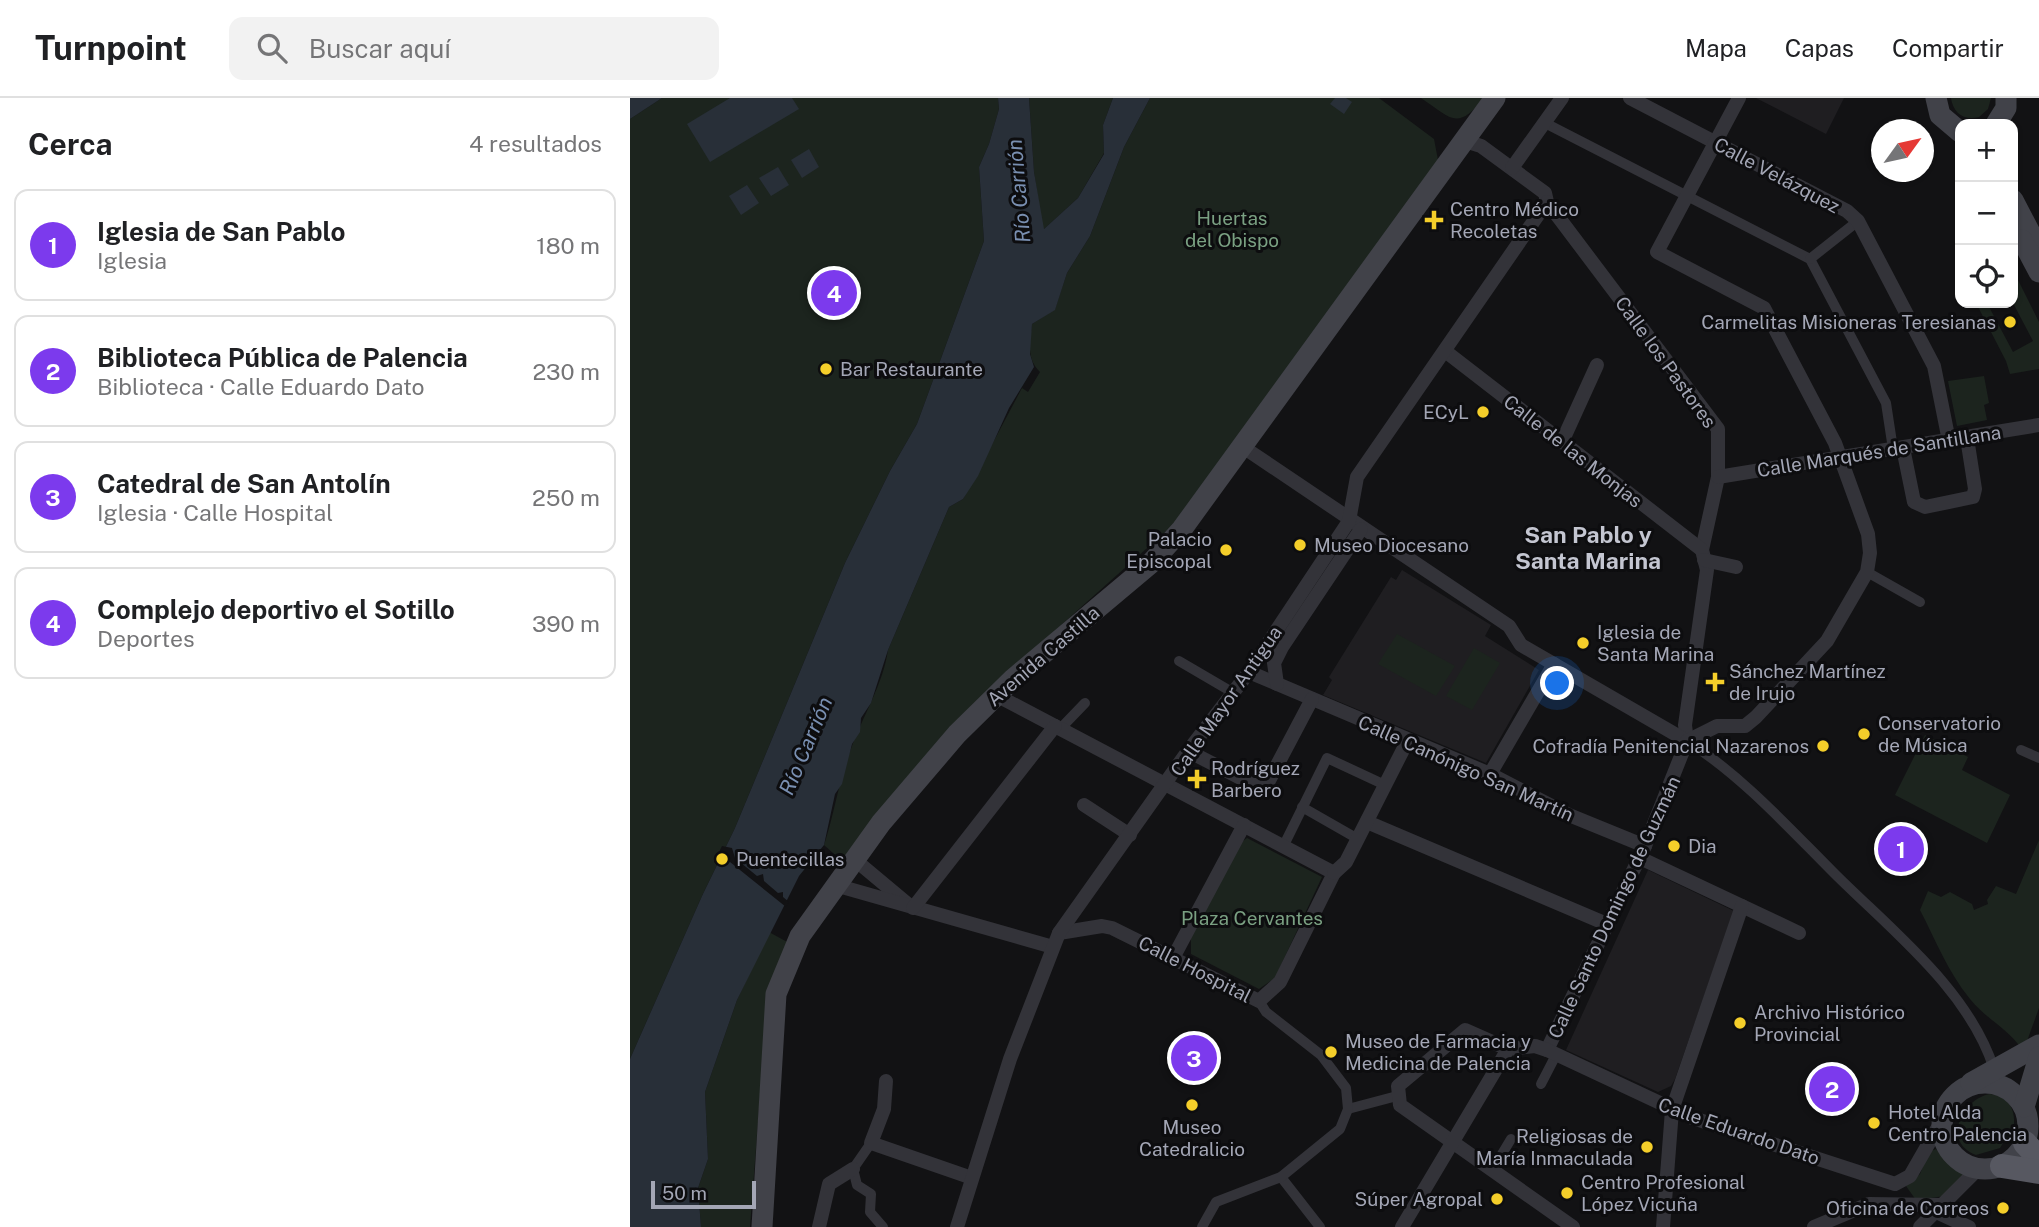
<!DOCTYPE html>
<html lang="es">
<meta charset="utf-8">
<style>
:root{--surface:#fff;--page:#f2f2f2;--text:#202124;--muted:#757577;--line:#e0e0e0;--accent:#7c3aed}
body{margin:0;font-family:"Public Sans",sans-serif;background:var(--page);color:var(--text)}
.controls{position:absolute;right:21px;top:21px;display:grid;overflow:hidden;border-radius:14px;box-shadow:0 2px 5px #0004}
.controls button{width:63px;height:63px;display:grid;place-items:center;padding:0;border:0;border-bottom:2px solid var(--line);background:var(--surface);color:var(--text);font:35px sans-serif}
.compass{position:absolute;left:1241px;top:21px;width:63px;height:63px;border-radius:50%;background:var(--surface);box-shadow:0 2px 5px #0004;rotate:57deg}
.scale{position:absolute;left:21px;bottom:18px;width:105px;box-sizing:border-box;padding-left:7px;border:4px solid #a3a6b5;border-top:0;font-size:19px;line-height:24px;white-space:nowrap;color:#a3a6b5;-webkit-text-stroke:5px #0d0d0f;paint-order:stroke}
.you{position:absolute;left:928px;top:586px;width:24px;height:24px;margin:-18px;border:5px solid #fff;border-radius:50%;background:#1a73e8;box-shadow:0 0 0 10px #1a73e833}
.badge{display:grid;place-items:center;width:46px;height:46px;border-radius:50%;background:var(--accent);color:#fff;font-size:23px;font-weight:700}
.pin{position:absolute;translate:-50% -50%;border:4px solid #fff;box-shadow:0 2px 7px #0006}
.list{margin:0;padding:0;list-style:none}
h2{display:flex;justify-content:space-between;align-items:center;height:91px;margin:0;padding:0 28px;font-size:30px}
h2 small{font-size:23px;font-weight:400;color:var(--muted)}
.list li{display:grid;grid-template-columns:46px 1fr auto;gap:21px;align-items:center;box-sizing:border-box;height:112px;margin:0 14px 14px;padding:0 14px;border:2px solid var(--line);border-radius:14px}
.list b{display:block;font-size:26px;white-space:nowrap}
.list p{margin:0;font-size:23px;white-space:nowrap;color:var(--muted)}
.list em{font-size:23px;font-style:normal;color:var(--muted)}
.icon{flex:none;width:38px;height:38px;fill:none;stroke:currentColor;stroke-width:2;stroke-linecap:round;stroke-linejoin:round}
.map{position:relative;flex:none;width:1409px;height:1129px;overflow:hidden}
header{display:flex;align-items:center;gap:42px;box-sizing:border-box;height:98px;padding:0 35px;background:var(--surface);border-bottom:2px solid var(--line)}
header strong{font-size:33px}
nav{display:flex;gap:38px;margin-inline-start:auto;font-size:24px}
.search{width:490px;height:63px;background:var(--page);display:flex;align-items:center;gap:18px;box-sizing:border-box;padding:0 24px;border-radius:14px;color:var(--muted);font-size:26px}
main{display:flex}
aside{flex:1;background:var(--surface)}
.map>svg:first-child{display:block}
</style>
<header>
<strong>Turnpoint</strong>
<div class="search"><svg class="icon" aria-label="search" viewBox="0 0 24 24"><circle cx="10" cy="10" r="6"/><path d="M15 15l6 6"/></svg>Buscar aquí</div>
<nav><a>Mapa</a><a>Capas</a><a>Compartir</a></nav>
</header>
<main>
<aside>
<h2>Cerca<small>4 resultados</small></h2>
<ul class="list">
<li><span class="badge">1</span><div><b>Iglesia de San Pablo</b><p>Iglesia</p></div><em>180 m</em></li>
<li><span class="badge">2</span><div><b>Biblioteca Pública de Palencia</b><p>Biblioteca · Calle Eduardo Dato</p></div><em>230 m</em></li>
<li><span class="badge">3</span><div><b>Catedral de San Antolín</b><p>Iglesia · Calle Hospital</p></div><em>250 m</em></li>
<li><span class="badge">4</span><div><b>Complejo deportivo el Sotillo</b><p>Deportes</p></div><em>390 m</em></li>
</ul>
</aside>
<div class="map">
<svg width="1409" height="1129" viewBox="0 0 1409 1129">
<rect width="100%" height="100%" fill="#121214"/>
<g fill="#1f1e21">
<polygon points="1126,0 1214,0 1196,36"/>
<polygon points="772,472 861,527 855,538 909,572 856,665 693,597 702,582 699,579 761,479 766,482"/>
<polygon points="1018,772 1104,813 1045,981 1041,988 1028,994 936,952"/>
</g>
<g fill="#1c241e">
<polygon points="32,0 368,0 369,11 359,46 349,69 354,143 287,326 260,373 215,465 105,730 72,798 0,961 0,21"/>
<polygon points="399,0 483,0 473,27 474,55 448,100 413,132 404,74"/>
<path d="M520 0H749L804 41 808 62 545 425 343 606 305 648 213 764 194 747C205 714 209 680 222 648 233 618 253 586 258 552L319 409 333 401 392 290 398 294 410 274C396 261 400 243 402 226L425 211 437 175 460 138 494 49Z"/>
<path d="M791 0H854C827 33 822 21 791 0Z"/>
<path d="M1321 0H1361L1358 11 1349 19C1334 23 1323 15 1321 0Z"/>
<polygon points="1383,172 1409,224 1409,271 1380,276 1376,263 1346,205 1357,205 1383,254 1403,243 1383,205"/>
<polygon points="1354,278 1359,305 1354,307 1357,322 1327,328 1318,283"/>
<polygon points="767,536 825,568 806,598 748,566"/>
<polygon points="844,550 870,565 842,612 816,598"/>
<polygon points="1295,637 1338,659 1332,672 1380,697 1357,745 1265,697"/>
<polygon points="617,740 692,779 645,880 629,891 561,856 561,837 605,749"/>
<path d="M1409 742V910L1396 946 1391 950C1377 930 1355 920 1340 901 1318 874 1306 843 1290 812L1298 793 1311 799 1320 794 1342 806 1344 812 1358 806 1357 802 1366 788 1386 796Z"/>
<polygon points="139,834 159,845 134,944 120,1129 71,1129 68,1090 78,1061 75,994 107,902"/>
<path d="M1360 996C1378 998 1385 1010 1384 1027L1370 1050 1346 1057C1311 1044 1332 1001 1360 996Z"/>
<polygon points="1306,1051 1318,1066 1335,1076 1315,1098 1286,1102 1276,1088 1290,1076 1299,1054"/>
</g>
<g fill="#282f38">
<polygon points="0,0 32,0 0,21"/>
<polygon points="100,0 162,0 169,11 80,64 57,26"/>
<polygon points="368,0 399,0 404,74 414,131 448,100 474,56 473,27 483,0 520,0 494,49 460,138 437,175 425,212 402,226 400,256 404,269 379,310 348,378 333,401 319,409 258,552 241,605 231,620 230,634 222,646 212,686 205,696 194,747 169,778 107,902 75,994 78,1061 68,1090 71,1129 0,1129 0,961 72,798 105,730 215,465 260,373 287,326 354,143 349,69 359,46 369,11"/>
<polygon points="705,0 716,0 722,4 714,16 700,6"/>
<polygon points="179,51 189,69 172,80 161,62"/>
<polygon points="148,69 159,87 141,98 129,80"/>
<polygon points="117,87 129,105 111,117 99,98"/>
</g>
<polygon fill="#121214" points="92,748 102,750 105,760 127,778 133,776 134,783 148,795 153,794 153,799 159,804 156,809 100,764 87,767 84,764"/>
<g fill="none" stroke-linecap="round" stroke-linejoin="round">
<g stroke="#333339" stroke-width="10">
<polyline points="915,25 1180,161 1256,305 1263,351"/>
<polyline points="1180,161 1228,123"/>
<polyline points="1237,474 1290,504"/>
<polyline points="549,563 602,594"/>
<polyline points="430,631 455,605"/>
<path d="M1057 643C1112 678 1158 729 1204 775 1261 832 1339 892 1364 971"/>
<polyline points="1391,652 1409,660"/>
<polyline points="672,709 728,741"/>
<polyline points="653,749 697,660 755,687"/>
<polyline points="911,986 926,957"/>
<polyline points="718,1011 767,998"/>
<polyline points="241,1045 223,1071 227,1087 241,1096 240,1114 253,1129"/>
<polyline points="863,1071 881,1041"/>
<polyline points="651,1079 690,1129"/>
<polyline points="572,1129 586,1104 651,1079 710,1031 718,1011 716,990 691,957 636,914 629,903"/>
</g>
<g stroke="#333339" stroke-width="14">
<polyline points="1000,0 1217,113 1228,123 1304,268 1319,343"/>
<polyline points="835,43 851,48 915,95 917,104 1088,331 1088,379 1072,452 1077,472 1055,627 1057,643 1015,748 917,952"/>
<polyline points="882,70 932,0"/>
<polyline points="815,253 1072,452"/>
<polyline points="932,344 967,267"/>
<polyline points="613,349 879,528 891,547 1057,643"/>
<polyline points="1273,350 1284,404 1295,409 1343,399 1345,391 1337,340"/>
<polyline points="1088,379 1409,327"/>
<polyline points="1074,462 1106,469"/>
<polyline points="619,574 860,676 939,717 1015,748"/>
<polyline points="647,586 644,565 652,549 731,431"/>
<polyline points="366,597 704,775 650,884 629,903 482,830 472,828 429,835"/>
<polyline points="1057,643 1087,628 1115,628 1126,619 1197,543 1237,474 1240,455 1238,436 1205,345 1134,210 1027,154 1109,0"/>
<polyline points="558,653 634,692 682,601"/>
<polyline points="860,676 924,566"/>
<polyline points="454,707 500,737"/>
<polyline points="737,724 979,827"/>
<polyline points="1010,760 1169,835"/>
<polyline points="224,761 279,807"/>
<polyline points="704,775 716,764 778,642"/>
<polyline points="205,787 423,849"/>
<polyline points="283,810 425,628"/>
<polyline points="543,860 614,727"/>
<polyline points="878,951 905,948 917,952 1060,1019 1265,1086 1280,1078 1311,1024"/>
<polyline points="878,951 835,932 768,988 770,1007 943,1129"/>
<polyline points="256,983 254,1011 241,1045 342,1080"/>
<polyline points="1306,1114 1339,1129"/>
<polyline points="189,1129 199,1086 223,1071"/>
<polyline points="327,1129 380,961 429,835 558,653 619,574 719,423 727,379 917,104"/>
<polyline points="772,1129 878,951"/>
<polyline points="1033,1129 1042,1012 1112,808"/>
<polyline points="1184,1129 1239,1106 1313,1107"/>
<polyline points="1290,1129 1348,1071"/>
</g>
<g stroke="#414249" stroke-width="21">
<polyline points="1306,0 1310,17 1330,34"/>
<polyline points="1366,26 1376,10 1376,0"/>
<polyline points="1383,102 1409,152"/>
<polyline points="1392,142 1409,174"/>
<circle cx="1355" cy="1028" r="43"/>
<polyline points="1341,985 1409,947"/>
<polyline points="1394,1009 1409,959"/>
<polyline points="132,1129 146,896 170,838 251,725 327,636 383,581 520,466 552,431 865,0"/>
</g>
<g stroke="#575861" stroke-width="24">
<polyline points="1395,1045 1409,1060"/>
<polyline points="1372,1068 1409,1074"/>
</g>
</g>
<g fill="#f4ce2a" stroke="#0d0d0f" stroke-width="2.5">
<path d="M800.5 111.5h7v7h7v7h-7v7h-7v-7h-7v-7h7z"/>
<circle cx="1380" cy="224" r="7"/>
<circle cx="196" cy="271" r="7"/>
<circle cx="853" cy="314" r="7"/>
<circle cx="670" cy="447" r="7"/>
<circle cx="596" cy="452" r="7"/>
<circle cx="953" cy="545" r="7"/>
<path d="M1081.5 573.5h7v7h7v7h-7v7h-7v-7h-7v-7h7z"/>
<circle cx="1234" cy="636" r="7"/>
<circle cx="1193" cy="648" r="7"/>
<path d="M563.5 670.5h7v7h7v7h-7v7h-7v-7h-7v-7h7z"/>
<circle cx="1044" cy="748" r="7"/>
<circle cx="92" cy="761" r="7"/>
<circle cx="1110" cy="925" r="7"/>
<circle cx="701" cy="954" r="7"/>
<circle cx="562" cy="1007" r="7"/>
<circle cx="1244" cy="1025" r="7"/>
<circle cx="1017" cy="1049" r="7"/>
<circle cx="937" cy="1095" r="7"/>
<circle cx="867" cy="1101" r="7"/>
<circle cx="1373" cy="1110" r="7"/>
</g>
<g text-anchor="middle" stroke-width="6" stroke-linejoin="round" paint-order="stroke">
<g font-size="19" fill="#a3a6b5" stroke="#0d0d0f">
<text transform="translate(1147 77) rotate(28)" y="7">Calle Velázquez</text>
<text transform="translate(1036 264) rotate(54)" y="7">Calle los Pastores</text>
<text transform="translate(943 353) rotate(38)" y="7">Calle de las Monjas</text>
<text transform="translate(1249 353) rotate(-9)" y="7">Calle Marqués de Santillana</text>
<text transform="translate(413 558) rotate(-41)" y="7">Avenida Castilla</text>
<text transform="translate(596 603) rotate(-55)" y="7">Calle Mayor Antigua</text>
<text transform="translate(836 670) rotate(24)" y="7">Calle Canónigo San Martín</text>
<text transform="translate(984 809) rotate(-65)" y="7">Calle Santo Domingo de Guzmán</text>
<text transform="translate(565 871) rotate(27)" y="7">Calle Hospital</text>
<text transform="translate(1109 1033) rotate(19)" y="7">Calle Eduardo Dato</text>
</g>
<g font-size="19" fill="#a3a6b5" stroke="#0d0d0f" text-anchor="start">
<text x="820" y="118">Centro Médico<tspan x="820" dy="22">Recoletas</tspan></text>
<text x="1366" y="231" text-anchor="end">Carmelitas Misioneras Teresianas</text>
<text x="210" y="278">Bar Restaurante</text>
<text x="839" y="321" text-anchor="end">ECyL</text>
<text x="582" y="448" text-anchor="end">Palacio<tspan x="582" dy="22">Episcopal</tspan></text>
<text x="684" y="454">Museo Diocesano</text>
<text x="967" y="541">Iglesia de<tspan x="967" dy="22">Santa Marina</tspan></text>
<text x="1099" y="580">Sánchez Martínez<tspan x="1099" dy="22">de Irujo</tspan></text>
<text x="1248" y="632">Conservatorio<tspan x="1248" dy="22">de Música</tspan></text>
<text x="1179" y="655" text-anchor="end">Cofradía Penitencial Nazarenos</text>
<text x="581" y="677">Rodríguez<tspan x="581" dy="22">Barbero</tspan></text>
<text x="1058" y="755">Dia</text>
<text x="106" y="768">Puentecillas</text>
<text x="1124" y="921">Archivo Histórico<tspan x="1124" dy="22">Provincial</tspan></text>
<text x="715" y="950">Museo de Farmacia y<tspan x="715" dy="22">Medicina de Palencia</tspan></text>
<text x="1258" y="1021">Hotel Alda<tspan x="1258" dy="22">Centro Palencia</tspan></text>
<text x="562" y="1036" text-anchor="middle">Museo<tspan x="562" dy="22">Catedralicio</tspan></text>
<text x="1003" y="1045" text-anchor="end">Religiosas de<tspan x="1003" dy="22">María Inmaculada</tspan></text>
<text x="951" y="1091">Centro Profesional<tspan x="951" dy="22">López Vicuña</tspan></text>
<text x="853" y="1108" text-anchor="end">Súper Agropal</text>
<text x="1359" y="1117" text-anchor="end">Oficina de Correos</text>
</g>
<g font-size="19" fill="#7aa082" stroke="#0d0d0f">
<text x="602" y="127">Huertas<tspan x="602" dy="22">del Obispo</tspan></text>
<text x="622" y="827">Plaza Cervantes</text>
</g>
<g font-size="21" font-style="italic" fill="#798fb1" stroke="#0d0d0f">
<text transform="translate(389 93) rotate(-95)" y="7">Río Carrión</text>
<text transform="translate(176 648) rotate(-67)" y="7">Río Carrión</text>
</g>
<g font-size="23" font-weight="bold" fill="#c4c6d1" stroke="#0d0d0f">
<text x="958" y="445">San Pablo y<tspan x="958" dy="26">Santa Marina</tspan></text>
</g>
</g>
</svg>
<div class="controls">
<button>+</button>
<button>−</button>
<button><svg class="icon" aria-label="locate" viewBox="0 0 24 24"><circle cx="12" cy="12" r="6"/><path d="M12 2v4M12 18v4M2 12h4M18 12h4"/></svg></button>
</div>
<svg class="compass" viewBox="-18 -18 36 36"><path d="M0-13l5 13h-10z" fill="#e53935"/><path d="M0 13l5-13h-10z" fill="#757577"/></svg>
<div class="scale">50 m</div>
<div class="you"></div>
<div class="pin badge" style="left:1271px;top:751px">1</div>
<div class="pin badge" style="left:1202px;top:991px">2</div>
<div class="pin badge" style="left:564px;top:960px">3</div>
<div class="pin badge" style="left:204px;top:195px">4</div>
</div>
</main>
